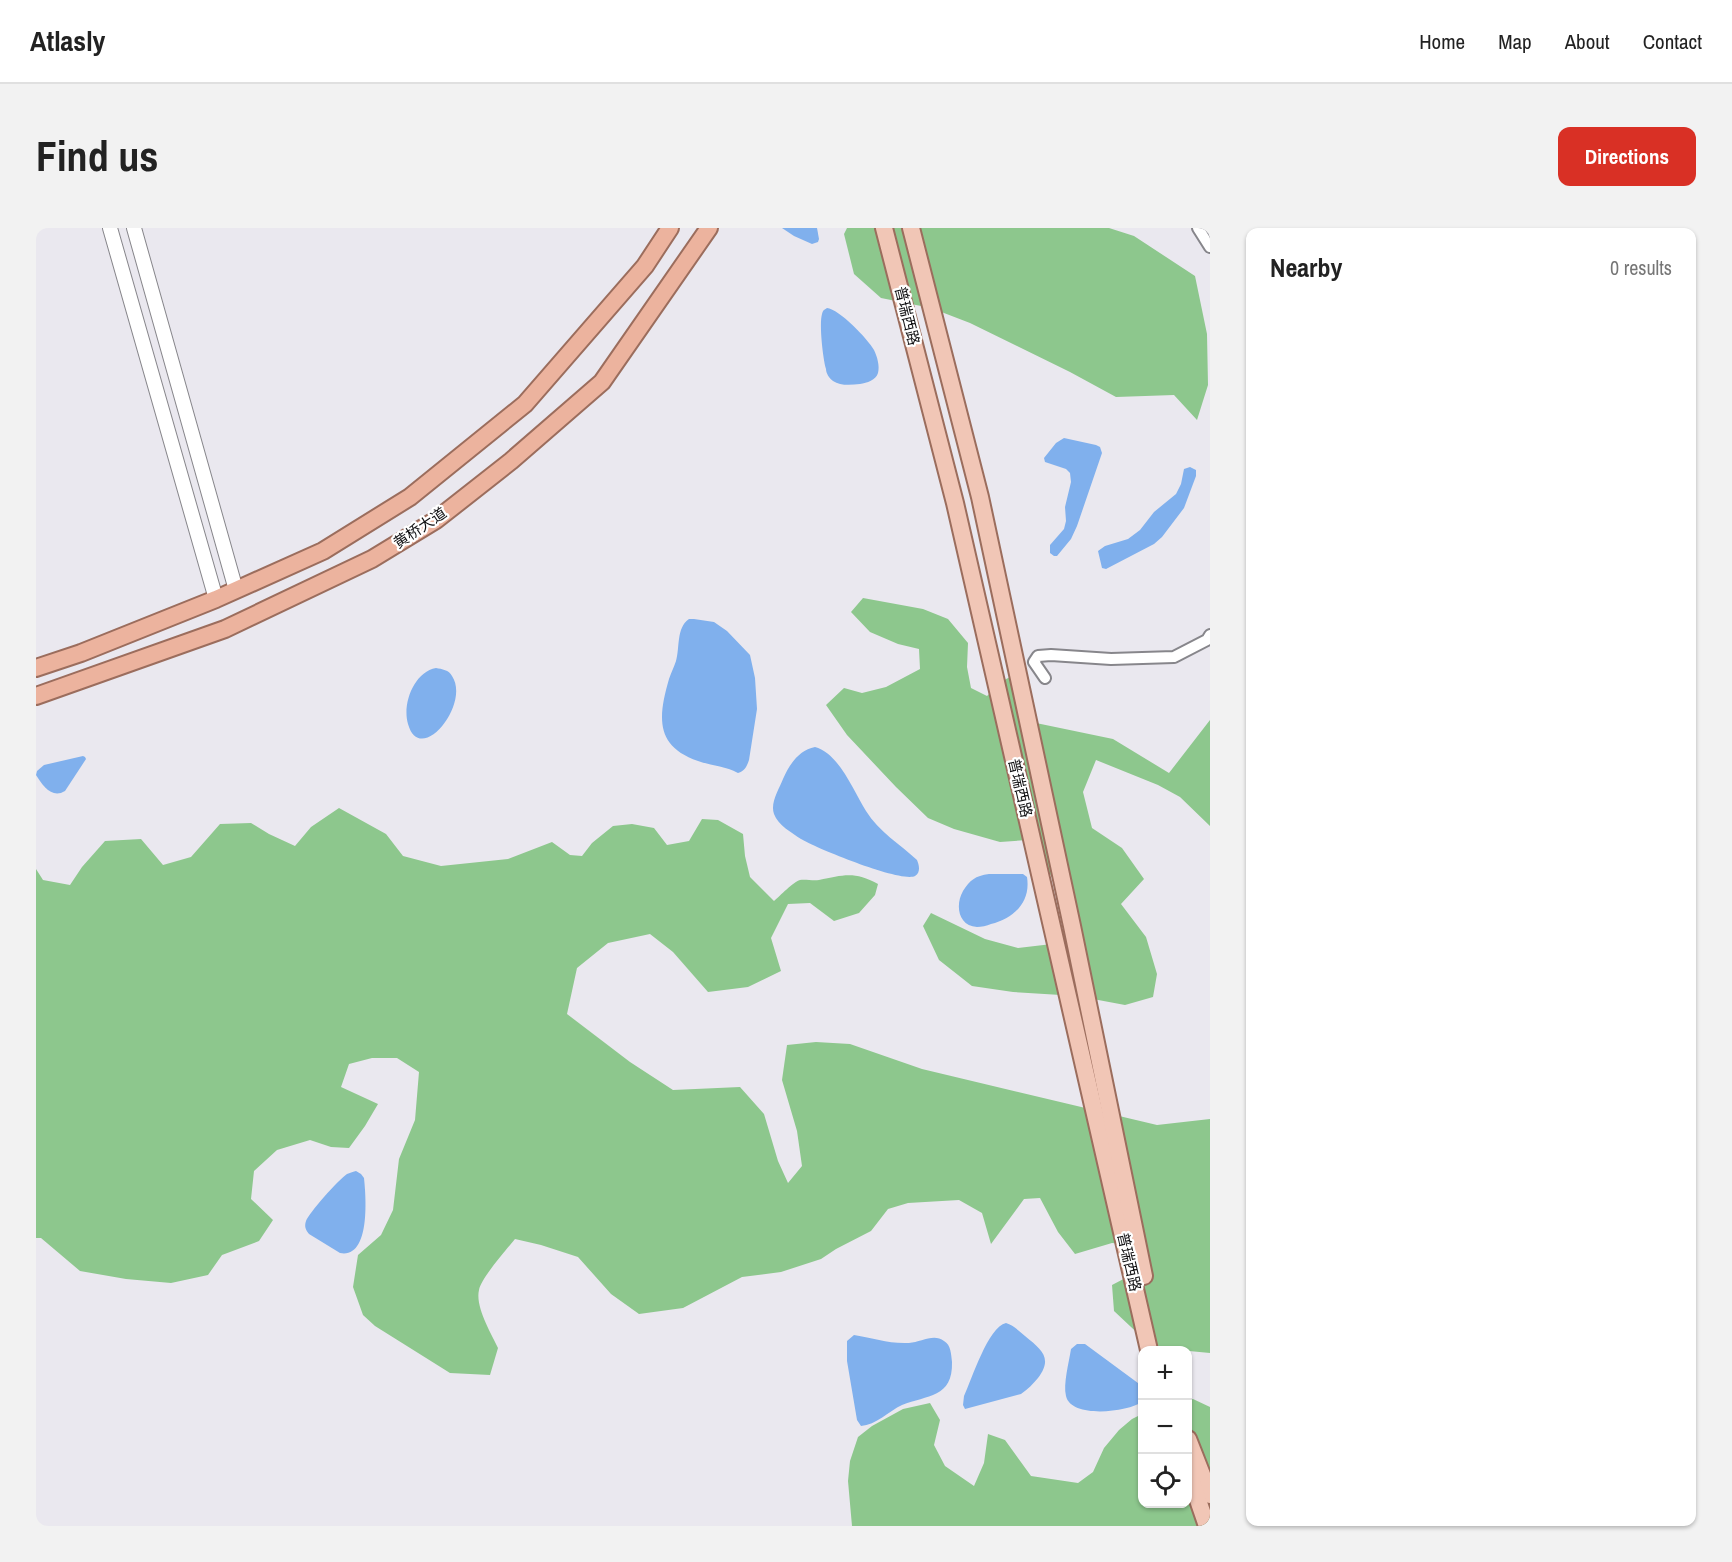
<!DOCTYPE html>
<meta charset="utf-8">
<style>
:root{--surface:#fff;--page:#f2f2f2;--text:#222;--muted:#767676;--line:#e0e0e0;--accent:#d93025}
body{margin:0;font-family:"Archivo Narrow","Noto Sans SC",sans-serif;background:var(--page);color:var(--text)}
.controls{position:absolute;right:18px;bottom:18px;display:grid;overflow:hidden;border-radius:12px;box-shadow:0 2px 4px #0004}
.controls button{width:54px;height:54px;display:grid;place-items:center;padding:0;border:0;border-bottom:2px solid var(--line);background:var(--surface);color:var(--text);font:30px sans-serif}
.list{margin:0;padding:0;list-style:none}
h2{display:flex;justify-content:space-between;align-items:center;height:78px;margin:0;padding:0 24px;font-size:26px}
h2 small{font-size:20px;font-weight:400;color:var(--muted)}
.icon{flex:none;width:33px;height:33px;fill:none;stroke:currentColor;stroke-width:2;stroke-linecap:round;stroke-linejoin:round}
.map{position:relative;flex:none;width:1174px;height:1298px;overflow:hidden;border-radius:12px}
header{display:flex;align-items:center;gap:36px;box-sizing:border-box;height:84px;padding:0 30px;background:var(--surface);border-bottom:2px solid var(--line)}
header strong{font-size:28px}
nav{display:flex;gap:33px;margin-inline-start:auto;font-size:21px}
.intro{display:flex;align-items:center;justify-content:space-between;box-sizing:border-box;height:144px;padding:0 36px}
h1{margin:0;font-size:42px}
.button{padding:15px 27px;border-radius:12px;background:var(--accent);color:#fff;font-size:21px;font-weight:700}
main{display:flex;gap:36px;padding:0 36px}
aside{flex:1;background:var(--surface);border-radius:12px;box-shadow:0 2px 4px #0004}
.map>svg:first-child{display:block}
</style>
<header>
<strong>Atlasly</strong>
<nav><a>Home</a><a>Map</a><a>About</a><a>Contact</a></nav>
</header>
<div class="intro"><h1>Find us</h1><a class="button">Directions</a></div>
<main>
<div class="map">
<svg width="1174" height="1298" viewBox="0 0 1174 1298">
<rect width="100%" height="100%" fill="#eae8ef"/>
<g fill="#8dc78d">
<polygon points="811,0 1073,0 1098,8 1159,48 1171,106 1172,157 1161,192 1138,167 1080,169 1034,144 934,95 895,80 845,70 818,46 808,6"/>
<path d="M827 370 887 381 912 391 932 415 931 439 935 460 951 468 965 454 981 445 995 464 1000 495 1077 511 1133 545 1174 492V598L1144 569 1122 557 1060 532 1047 564 1056 600 1086 620 1108 651 1085 676 1110 709 1121 746 1117 769 1089 777 1041 768 977 764 936 758 903 732 887 698 895 685 949 711 982 720 1016 716C1020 710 1028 702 1029 695 1031 667 1007 634 992 612L964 614 918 601 892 590 860 559 811 507 790 477 808 460 826 465 850 459 884 441 883 421 862 416 834 404 815 384Z"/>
<path d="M303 580 350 606 367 628 405 638 472 631 516 614 534 627 546 628 556 615 577 598 596 596 618 600 631 617 653 613 666 591 682 592 707 606 709 628 714 649 738 673C744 668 757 654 764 652 769 651 777 653 783 652 807 647 819 643 842 656L839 667 823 685 798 693 774 675 752 676 735 710 745 743 712 759 672 764 637 724 614 706 572 715 541 740 531 786 594 834 637 862 704 859 728 886 742 933 752 955 766 938 761 903 746 852 751 817 780 814 814 816 886 841 1121 897 1174 891V1125L1132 1121 1111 1114 1078 1083 1076 1057 1099 1045V1017L1076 1015 1039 1026 1022 1004 1004 970 988 971 955 1016 946 985 923 972 872 975 852 981 835 1003 800 1021 785 1031 745 1044 706 1049 647 1080 603 1086 575 1066 542 1029 505 1017 479 1011C471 1021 445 1050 443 1062 439 1079 455 1105 462 1120L454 1147 414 1145 339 1098 327 1087 317 1059 322 1027 345 1007 357 982 363 931 379 892 383 844 361 830H336L313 836 305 859 342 876 329 898 313 920 295 919 274 912 241 922 218 943 215 971 237 992 223 1013 186 1027 172 1047 135 1055 90 1051 44 1043 5 1010H0V641L7 652 34 657 46 639 69 613 105 611 127 637 155 629 184 596 215 595 233 606 259 618 275 599Z"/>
<polygon points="1157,1171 1174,1179 1174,1298 816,1298 812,1253 814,1233 822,1209 836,1198 867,1181 894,1175 904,1192 898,1217 909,1238 938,1258 948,1235 952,1206 969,1212 995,1248 1042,1255 1057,1244 1068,1220 1083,1202 1096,1191 1106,1186 1106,1276 1152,1276 1152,1172"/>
</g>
<g fill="#80b0ed">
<polygon points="746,0 781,0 783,11 782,14 776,16 758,8"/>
<path d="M791 80C803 81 832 111 838 122 841 128 844 138 842 145 840 152 831 155 824 156 815 157 804 158 797 153 793 150 790 145 790 141 787 131 783 96 786 86 787 82 788 82 791 80Z"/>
<polygon points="1028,210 1060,217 1064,219 1066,225 1041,298 1035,311 1021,328 1018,328 1014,325 1014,317 1028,301 1030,293 1029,279 1035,254 1034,245 1030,241 1009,234 1008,230 1020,215"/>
<polygon points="1154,239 1160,242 1160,248 1148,280 1126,309 1118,316 1070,341 1066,340 1062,323 1069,318 1092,311 1104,302 1118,284 1140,266 1145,256 1148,241"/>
<path d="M653 391H658L678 394 691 403 714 427 719 450 721 481 713 532C711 538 709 543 702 545 689 538 676 538 662 533 619 518 622 489 633 451 635 445 638 439 640 433 644 420 640 400 653 391Z"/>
<path d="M400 440C406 441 413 442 416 448 435 476 384 539 372 496 366 476 378 444 400 440Z"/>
<path d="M779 519C803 525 818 564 830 583 843 604 864 616 881 632 883 637 885 644 879 648 865 655 780 620 765 611 756 605 742 597 738 586 734 575 743 561 747 551 753 537 763 522 779 519Z"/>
<path d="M47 528 49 529 50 531 29 563C16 571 7 558 0 547L1 543 8 537Z"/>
<path d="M953 646H987L991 649C995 674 978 690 955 696 951 698 945 699 941 699 922 698 919 677 927 663 934 652 939 648 953 646Z"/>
<path d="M320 943 325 946 328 950C330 968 335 1031 304 1025L273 1006C270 1002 268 999 270 993 273 985 302 952 311 946 314 945 316 944 320 943Z"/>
<path d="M970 1095C977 1097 983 1103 989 1108 1006 1122 1017 1130 1002 1150 997 1156 992 1161 985 1166L929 1181 927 1177 928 1168C936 1151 952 1099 970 1095Z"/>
<path d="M818 1107C838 1110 852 1116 873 1115 885 1114 898 1105 908 1113 915 1117 915 1126 916 1134 917 1170 891 1167 866 1177 853 1183 840 1197 825 1198L821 1192 811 1133V1113Z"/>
<path d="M1041 1116H1049L1106 1158V1174C1092 1184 1035 1191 1030 1168 1027 1156 1033 1134 1035 1121Z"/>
</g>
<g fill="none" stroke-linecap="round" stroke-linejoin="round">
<defs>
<g id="minor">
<polyline points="1162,0 1174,19"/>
<polyline points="1009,450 998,434 1002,428 1015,427 1075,431 1138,429 1171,412 1174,407"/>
</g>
<g id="tertiary">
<polyline points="74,0 180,371"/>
<polyline points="98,0 200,362"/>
</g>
<g id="primary">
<polyline points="848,0 919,275 1113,1122"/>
<polyline points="875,0 944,269 1036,698 1108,1048"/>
<polyline points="1152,1211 1174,1267"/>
<polyline points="1152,1243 1171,1298"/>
</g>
<g id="trunk">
<polyline points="0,440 45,425 180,371 287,323 374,269 489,176 609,38 634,0"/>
<polyline points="0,468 189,401 336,331 400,292 475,233 566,154 673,0"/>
</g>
</defs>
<use href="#minor" stroke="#87868b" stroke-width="14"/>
<use href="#tertiary" stroke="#87868b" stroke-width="16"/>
<use href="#primary" stroke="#9b6d5d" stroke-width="20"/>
<use href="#trunk" stroke="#9b6d5d" stroke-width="20"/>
<use href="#minor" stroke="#fff" stroke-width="10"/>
<use href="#tertiary" stroke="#fff" stroke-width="14"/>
<use href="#primary" stroke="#f1c6b6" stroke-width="16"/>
<use href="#trunk" stroke="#ecb39e" stroke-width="16"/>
</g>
<g text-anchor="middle" stroke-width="4.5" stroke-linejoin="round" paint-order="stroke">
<g font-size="15" fill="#0f0f11" stroke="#fff">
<text transform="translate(871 88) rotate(76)" y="5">普瑞西路</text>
<text transform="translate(384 300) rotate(-34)" y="5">黄桥大道</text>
<text transform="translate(984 560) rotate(77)" y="5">普瑞西路</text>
<text transform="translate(1093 1034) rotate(77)" y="5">普瑞西路</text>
</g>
</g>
</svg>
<div class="controls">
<button>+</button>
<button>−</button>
<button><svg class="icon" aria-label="locate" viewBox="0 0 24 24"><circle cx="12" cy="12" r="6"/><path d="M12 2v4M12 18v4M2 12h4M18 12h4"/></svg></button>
</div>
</div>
<aside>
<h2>Nearby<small>0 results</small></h2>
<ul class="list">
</ul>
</aside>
</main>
